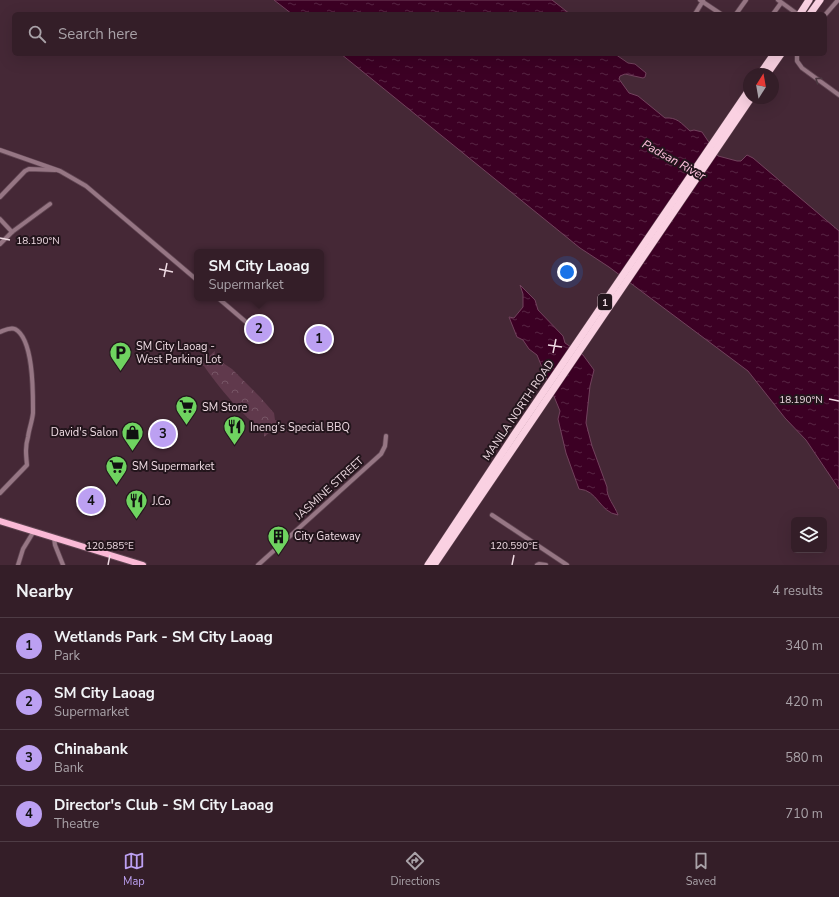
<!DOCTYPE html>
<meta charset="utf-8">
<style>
:root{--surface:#341e28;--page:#3f2b34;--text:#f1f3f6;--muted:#a9a2a8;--line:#4e3c45;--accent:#bca0f2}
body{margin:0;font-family:"Nunito Sans",sans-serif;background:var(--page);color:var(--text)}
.controls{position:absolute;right:12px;bottom:12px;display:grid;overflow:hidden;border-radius:6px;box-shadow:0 4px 16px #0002}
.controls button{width:36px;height:36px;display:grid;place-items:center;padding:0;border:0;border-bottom:1px solid var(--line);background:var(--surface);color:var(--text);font:20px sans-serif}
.compass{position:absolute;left:743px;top:68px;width:36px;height:36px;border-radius:50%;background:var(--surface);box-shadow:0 4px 16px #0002;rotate:11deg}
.you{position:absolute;left:567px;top:272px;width:14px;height:14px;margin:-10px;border:3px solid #fff;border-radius:50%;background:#1a73e8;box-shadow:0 0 0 6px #1a73e833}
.badge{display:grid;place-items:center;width:26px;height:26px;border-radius:50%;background:var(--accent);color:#111;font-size:13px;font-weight:700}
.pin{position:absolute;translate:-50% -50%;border:2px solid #fff;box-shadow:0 1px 4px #0006}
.popup{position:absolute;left:194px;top:249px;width:130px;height:52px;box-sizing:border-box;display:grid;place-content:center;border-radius:6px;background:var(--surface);filter:drop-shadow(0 1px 3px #0005);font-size:13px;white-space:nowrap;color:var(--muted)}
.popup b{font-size:15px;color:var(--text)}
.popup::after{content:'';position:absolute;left:50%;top:100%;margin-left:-8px;border:8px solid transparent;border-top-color:var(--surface)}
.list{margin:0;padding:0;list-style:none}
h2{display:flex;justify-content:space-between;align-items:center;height:52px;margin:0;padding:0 16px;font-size:17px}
h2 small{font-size:13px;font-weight:400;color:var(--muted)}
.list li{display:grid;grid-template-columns:26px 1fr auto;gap:12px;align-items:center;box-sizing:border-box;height:56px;padding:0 16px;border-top:1px solid var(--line)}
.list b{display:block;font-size:15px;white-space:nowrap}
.list p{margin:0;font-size:13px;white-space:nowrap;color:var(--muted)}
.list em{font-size:13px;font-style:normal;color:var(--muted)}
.icon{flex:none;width:22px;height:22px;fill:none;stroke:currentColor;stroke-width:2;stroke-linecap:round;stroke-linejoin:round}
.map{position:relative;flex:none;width:839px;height:565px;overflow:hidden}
.search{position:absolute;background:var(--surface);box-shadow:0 4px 16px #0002;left:12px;right:12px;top:12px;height:44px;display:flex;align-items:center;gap:10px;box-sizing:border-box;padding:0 14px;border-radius:6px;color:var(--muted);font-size:15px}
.sheet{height:276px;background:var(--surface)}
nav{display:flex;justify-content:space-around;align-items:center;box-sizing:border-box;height:56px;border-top:1px solid var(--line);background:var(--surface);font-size:11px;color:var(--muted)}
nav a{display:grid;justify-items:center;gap:2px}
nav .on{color:var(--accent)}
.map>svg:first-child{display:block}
</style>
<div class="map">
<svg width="839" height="565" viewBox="0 0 839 565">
<defs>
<pattern id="park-crowns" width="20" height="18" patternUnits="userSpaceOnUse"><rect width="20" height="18" fill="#60394c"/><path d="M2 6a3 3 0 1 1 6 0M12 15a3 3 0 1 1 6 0" fill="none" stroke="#756"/></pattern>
<pattern id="water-ripples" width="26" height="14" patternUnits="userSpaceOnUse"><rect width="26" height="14" fill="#3c0024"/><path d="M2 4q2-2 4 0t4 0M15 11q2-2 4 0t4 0" fill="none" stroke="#582544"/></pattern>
</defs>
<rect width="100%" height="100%" fill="#452836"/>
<path fill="url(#park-crowns)" d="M215 351 214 357 232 369 260 397 274 413 275 420 282 422 264 437V431C244 418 217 385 204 366L199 365Z"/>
<g fill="url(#water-ripples)" stroke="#72425d">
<polygon points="274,0 552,0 570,14 292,14"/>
<path d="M341 54H615L628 63 635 64 646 73 645 77 643 78 625 74 620 76 619 79 629 93 638 96 665 118C677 117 681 123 690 131L694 130 702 132 718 156 722 157 737 161H741L747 155 753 158 839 231V489L806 440 785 418 748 371 609 267 580 248Z"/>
<path d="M520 285 535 300 538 310 563 336 565 343 583 355 594 370 590 386 586 423 592 446 607 487C606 497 615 506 618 515 599 512 598 490 579 489L566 453 558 419 560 411 537 355 529 349 523 340 517 337 509 317 514 318 523 307V294Z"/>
</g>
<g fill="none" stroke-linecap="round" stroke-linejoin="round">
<defs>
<g id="minor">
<polyline points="700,0 721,14"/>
<polyline points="778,0 796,13"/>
<polyline points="695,14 703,1"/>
<polyline points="736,14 746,0"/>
<polyline points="773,14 781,3"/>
<polyline points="825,15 838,0"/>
<polyline points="797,54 797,61 802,68 839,95"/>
<polyline points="0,150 60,171 86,186 197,280"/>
<polyline points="0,197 25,171 29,169 55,170"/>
<polyline points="0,219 12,232"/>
<polyline points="0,244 12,232 50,204"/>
<polyline points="218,298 246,322"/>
<path d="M0 332C5 330 10 327 15 329 34 339 33 394 33 413 32 422 29 429 28 437 25 447 26 455 27 465L0 493"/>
<polyline points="492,515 567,565"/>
<polyline points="54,538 55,545 63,565"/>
<polyline points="18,565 23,549 34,531"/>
<polyline points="258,565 381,454 385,446 386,436"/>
<polyline points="537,565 539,564 546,565"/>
</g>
<polyline id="primary" points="0,521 143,565"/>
<g id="trunk">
<polyline points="800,14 809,0"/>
<polyline points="810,14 820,0"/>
<polyline points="760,74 774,54"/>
<polyline points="767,74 781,54"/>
<polyline points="428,565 514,435 749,90"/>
<polyline points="434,565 751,98"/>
</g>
</defs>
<use href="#minor" stroke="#604552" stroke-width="5.5"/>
<use href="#primary" stroke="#604552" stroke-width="8"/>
<use href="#trunk" stroke="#604552" stroke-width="8"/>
<use href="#minor" stroke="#967684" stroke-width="4"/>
<use href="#primary" stroke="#fab9d6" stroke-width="6"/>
<use href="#trunk" stroke="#fad1e2" stroke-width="7"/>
</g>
<defs><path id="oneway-chevron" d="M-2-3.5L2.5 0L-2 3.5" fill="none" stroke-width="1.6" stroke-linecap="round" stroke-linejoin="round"/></defs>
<use stroke="#4b3740" href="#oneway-chevron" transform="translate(818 80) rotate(-143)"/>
<path fill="none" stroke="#efdbe3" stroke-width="1.5" d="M0 238 10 240M159 269 173 272M164 277 167 263M548 345 562 347M553 353 556 339M829 399 839 401M108 565 110 555M512 565 514 555"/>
<defs>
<symbol id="parking-pin" viewBox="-11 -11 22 30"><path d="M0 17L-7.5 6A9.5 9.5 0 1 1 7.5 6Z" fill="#6fd360" stroke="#23151c"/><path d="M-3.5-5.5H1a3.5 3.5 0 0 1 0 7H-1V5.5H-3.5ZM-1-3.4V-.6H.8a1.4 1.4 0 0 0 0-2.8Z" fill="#111"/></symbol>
<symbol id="supermarket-pin" viewBox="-11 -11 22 30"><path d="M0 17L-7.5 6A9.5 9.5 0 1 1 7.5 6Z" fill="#6fd360" stroke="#23151c"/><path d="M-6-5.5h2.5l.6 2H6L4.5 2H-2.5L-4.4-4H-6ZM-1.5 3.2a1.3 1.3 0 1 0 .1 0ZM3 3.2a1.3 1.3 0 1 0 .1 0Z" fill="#111"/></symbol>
<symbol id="restaurant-pin" viewBox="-11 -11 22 30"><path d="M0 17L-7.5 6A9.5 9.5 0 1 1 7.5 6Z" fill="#6fd360" stroke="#23151c"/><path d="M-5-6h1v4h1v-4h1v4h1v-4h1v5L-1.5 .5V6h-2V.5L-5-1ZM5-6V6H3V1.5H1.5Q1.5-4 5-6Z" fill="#111"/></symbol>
<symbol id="shop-pin" viewBox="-11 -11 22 30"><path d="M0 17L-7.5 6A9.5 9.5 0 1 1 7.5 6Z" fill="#6fd360" stroke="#23151c"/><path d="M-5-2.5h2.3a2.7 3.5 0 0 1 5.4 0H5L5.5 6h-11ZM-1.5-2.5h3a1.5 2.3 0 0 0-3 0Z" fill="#111"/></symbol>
<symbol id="building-pin" viewBox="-11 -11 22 30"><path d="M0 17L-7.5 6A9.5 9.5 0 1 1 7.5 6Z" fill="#6fd360" stroke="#23151c"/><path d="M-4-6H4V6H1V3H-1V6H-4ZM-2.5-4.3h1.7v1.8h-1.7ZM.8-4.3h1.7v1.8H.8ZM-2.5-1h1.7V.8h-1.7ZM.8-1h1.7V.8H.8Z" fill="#111"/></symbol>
</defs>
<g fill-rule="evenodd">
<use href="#parking-pin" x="108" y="340" width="25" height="34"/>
<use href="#supermarket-pin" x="174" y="394" width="25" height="34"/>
<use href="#restaurant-pin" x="222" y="414" width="25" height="34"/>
<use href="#shop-pin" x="120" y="420" width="25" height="34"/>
<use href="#supermarket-pin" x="104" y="454" width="25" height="34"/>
<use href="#restaurant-pin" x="124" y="488" width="25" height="34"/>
<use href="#building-pin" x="266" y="524" width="25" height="34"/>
</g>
<g text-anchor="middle" stroke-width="4" stroke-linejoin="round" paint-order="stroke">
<rect fill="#23151c" stroke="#b2a0a7" stroke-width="1" x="598" y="294" width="14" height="16" rx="3"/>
<g font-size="10" font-weight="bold" fill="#efdbe3">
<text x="605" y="306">1</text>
</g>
<g font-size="11" fill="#efdbe3" stroke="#23151c" text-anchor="start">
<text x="136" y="350">SM City Laoag -<tspan x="136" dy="13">West Parking Lot</tspan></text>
<text x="202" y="411">SM Store</text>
<text x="250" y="431">Ineng’s Special BBQ</text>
<text x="118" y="436" text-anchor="end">David's Salon</text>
<text x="132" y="470">SM Supermarket</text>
<text x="152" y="505">J.Co</text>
<text x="294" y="540">City Gateway</text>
</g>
<g font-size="11" fill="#efdbe3" stroke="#23151c">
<text transform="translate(518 410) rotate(-56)" y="4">MANILA NORTH ROAD</text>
<text transform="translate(329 488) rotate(-42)" y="4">JASMINE STREET</text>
</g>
<g font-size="12" font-style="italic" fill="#ffc2de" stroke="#23151c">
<text transform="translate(674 160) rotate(29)" y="4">Padsan River</text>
</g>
</g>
<g font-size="10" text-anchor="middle" fill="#efdbe3" stroke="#23151c" stroke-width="4" stroke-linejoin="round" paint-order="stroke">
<text x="38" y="244">18.190°N</text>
<text x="801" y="403">18.190°N</text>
<text x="110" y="549">120.585°E</text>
<text x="514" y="549">120.590°E</text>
</g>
</svg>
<div class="controls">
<button><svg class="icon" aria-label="layers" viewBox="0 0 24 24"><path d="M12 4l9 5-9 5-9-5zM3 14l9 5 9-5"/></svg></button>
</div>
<svg class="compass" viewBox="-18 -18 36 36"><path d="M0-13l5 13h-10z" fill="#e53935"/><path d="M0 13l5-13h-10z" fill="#a9a2a8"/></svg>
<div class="you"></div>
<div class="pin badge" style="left:319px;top:339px">1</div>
<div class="pin badge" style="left:259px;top:329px">2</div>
<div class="popup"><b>SM City Laoag</b>Supermarket</div>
<div class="pin badge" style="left:163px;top:434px">3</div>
<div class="pin badge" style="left:91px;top:501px">4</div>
<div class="search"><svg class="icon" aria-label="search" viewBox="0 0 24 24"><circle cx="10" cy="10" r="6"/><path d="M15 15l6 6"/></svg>Search here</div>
</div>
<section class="sheet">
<h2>Nearby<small>4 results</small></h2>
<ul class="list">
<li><span class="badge">1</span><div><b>Wetlands Park - SM City Laoag</b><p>Park</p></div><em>340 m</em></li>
<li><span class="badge">2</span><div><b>SM City Laoag</b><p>Supermarket</p></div><em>420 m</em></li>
<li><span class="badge">3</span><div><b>Chinabank</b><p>Bank</p></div><em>580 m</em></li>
<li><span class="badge">4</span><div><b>Director's Club - SM City Laoag</b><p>Theatre</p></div><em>710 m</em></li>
</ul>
</section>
<nav>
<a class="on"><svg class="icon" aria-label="map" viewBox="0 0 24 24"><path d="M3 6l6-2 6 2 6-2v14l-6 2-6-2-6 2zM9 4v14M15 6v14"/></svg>Map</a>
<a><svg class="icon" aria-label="directions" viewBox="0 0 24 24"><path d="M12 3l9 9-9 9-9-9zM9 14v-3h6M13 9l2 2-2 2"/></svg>Directions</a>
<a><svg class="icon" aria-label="saved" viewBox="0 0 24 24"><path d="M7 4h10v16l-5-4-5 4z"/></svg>Saved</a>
</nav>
